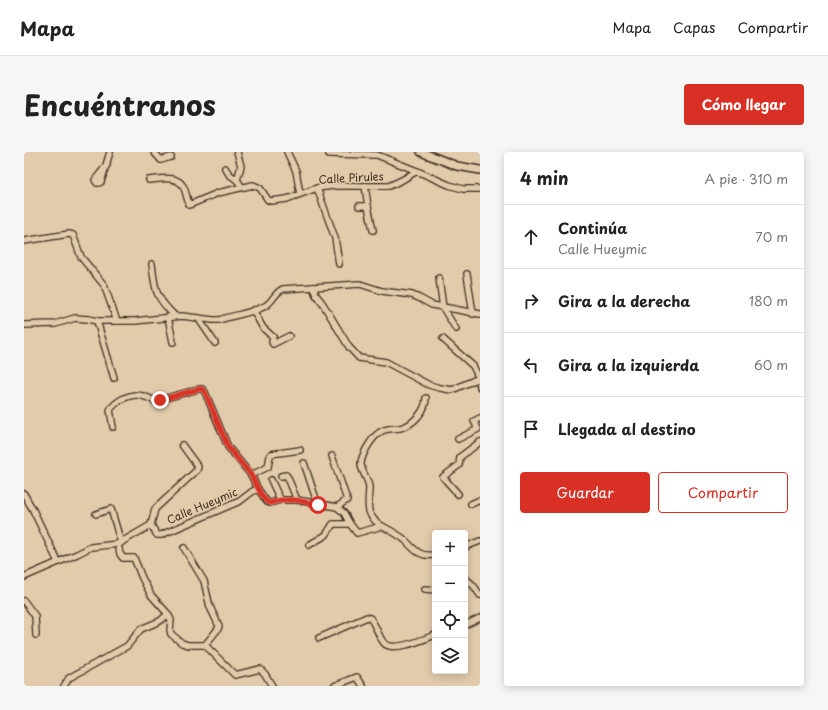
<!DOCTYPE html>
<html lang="es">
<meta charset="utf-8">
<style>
:root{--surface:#fff;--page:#f6f6f6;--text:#222;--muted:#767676;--line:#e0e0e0;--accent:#d93025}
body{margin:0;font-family:"Playpen Sans",sans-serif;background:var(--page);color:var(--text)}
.controls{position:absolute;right:12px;bottom:12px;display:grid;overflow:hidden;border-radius:4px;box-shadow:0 2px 10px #0003}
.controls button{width:36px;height:36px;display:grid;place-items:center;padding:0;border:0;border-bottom:1px solid var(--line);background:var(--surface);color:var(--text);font:20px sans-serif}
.stop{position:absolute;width:12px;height:12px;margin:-9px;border:3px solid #d93025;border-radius:50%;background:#fff}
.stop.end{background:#d93025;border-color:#fff;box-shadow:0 1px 4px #0008}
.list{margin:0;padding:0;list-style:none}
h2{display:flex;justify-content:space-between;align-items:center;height:52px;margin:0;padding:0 16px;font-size:17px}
h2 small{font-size:13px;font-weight:400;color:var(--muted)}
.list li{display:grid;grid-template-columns:26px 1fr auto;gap:12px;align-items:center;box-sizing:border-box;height:64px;padding:0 16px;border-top:1px solid var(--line)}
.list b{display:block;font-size:15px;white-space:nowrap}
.list p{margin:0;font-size:13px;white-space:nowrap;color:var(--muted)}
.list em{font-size:13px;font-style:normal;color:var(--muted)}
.actions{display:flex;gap:8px;padding:12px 16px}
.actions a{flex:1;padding:9px 0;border:1px solid var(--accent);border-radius:4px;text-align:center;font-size:14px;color:var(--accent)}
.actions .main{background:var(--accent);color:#fff}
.icon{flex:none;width:22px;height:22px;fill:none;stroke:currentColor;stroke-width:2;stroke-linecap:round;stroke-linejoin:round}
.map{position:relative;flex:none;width:456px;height:534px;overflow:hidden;border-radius:4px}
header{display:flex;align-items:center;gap:24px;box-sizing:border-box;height:56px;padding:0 20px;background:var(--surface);border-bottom:1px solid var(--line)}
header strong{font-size:19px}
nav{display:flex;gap:22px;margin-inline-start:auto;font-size:14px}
.intro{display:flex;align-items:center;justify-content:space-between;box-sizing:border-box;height:96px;padding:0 24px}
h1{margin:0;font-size:28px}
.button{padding:10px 18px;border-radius:4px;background:var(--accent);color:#fff;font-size:14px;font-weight:700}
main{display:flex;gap:24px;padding:0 24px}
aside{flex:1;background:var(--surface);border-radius:4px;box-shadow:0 2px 10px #0003}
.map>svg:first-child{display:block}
</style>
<header>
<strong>Mapa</strong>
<nav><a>Mapa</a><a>Capas</a><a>Compartir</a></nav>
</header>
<div class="intro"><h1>Encuéntranos</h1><a class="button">Cómo llegar</a></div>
<main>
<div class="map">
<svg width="456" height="534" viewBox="0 0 456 534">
<rect width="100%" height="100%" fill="#e2cbab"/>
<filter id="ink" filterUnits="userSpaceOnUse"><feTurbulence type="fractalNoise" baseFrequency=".025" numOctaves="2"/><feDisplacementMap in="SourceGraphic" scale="8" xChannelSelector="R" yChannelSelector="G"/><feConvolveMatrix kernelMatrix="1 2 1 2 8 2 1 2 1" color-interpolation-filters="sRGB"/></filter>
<g filter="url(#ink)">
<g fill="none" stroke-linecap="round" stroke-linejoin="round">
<defs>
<g id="minor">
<polyline points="130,0 137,8 147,5"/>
<polyline points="213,0 217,14 213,28 218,35"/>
<polyline points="263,0 272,19 276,42"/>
<polyline points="305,2 353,3 393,19"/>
<polyline points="83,13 71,28 73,31 75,31 77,30 86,0"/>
<polyline points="201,16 205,22 213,28"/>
<path d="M125 28C136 27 153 23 159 34 162 39 163 47 165 53L194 41 229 33 236 36 244 48 247 49 263 47 293 36 310 34H365L378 28 393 19 425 33 439 37H456"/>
<polyline points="293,36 311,86 315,112"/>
<polyline points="335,54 344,54 341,34"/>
<polyline points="344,54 349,78"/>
<polyline points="0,89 45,82 49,83 57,105 80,133 93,169"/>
<path d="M128 112C131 138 131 145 151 164"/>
<polyline points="443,122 449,162"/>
<polyline points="415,126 419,156 432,177"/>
<polyline points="289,135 292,143 299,152 325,195 335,206 362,210 405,233 416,236 428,238 455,226 456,235"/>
<polyline points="229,158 239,176 249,185 248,190 249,192 265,184"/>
<polyline points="144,165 149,190"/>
<polyline points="174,166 191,191"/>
<polyline points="73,169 90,226"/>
<path d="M0 173 31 172 51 166 64 167 73 169H111L158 164 189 168H195C209 163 229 161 241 154 249 150 250 141 259 137L336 132 358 139 388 143 395 146 408 153 456 162"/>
<polyline points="419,187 449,214 455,226 456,225"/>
<path d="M89 275 86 258C91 250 103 243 113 243 119 243 125 246 131 249L175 237H178L181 240 204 295 227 323 234 337"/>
<polyline points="434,287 454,277 450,269 456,266"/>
<polyline points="308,304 323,348 313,355"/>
<polyline points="280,311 294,353"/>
<polyline points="227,323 244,315 246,304 247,302 276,298"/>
<polyline points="257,324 262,323 264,326 273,348"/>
<polyline points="247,328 254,343 257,348"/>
<polyline points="0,342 9,358 34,410"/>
<polyline points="434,342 419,325 435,313 436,305 456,290"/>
<polyline points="447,352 456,348"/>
<polyline points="72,362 87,357 97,391"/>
<polyline points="127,373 131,357 173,318 174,315 158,293"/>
<path d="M358 374C341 363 344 355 345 337 346 328 336 319 337 311 338 302 349 283 358 279 364 276 369 277 376 276 389 273 402 259 402 246"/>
<polyline points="94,392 96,402 99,406 110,406 118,426 127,443 144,462 147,468 146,478 147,482 158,491 164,493 181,493 211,523 236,517 241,522 248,534"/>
<polyline points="285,393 302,383 309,372 326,372"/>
<polyline points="441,395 456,389"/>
<polyline points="160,396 180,429 186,455 195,474 194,477 181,493"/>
<path d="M0 425 53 402 67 395 94 392 127 373 133 383H137L216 349 229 339 234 337 243 350 246 351 257 348H273L313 355 320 361 326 372 333 381 358 374C366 378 374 382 381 388 391 398 395 405 411 403"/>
<polyline points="441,426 449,433 456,443"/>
<polyline points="401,437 411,438"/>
<polyline points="0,449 11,464 12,483"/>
<polyline points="441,473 456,466"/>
<path d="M295 486 343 465 346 466C352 473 354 484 360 491 369 501 400 487 411 483"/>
<polyline points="40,534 45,526 103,494 117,477 136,469 144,462"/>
<polyline points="310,534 333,525 339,534"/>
</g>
<polyline id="major" points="397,0 433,14 456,18"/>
</defs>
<use href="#minor" stroke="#3b2a1e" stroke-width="8"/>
<use href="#major" stroke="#3b2a1e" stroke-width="10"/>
<use href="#minor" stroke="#e2cbab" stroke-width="5.5"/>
<use href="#major" stroke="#e2cbab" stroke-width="7"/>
</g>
</g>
<g fill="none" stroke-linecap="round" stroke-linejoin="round" filter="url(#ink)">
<polyline stroke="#d93025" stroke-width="5" points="136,248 175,237 178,237 181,240 204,295 227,323 237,342 243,350 246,351 257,348 272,348 294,353"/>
</g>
<g text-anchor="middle" stroke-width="3" stroke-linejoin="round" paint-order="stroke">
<g font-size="11" fill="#3b2a1e" stroke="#e2cbab">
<text transform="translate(327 26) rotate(-3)" y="4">Calle Pirules</text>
<text transform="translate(178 354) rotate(-23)" y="4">Calle Hueymic</text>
</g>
</g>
</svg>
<div class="controls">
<button>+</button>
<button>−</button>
<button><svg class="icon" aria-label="locate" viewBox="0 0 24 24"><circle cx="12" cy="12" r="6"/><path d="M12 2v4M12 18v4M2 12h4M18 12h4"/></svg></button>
<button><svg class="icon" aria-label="layers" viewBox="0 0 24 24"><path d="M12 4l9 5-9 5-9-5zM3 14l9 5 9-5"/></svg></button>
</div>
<div class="stop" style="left:294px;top:353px"></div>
<div class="stop end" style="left:136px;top:248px"></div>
</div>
<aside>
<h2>4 min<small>A pie · 310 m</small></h2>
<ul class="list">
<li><svg class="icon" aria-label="ahead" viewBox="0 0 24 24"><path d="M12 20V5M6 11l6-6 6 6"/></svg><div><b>Continúa</b><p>Calle Hueymic</p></div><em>70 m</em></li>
<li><svg class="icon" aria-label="right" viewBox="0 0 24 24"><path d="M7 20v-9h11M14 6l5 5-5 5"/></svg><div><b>Gira a la derecha</b></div><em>180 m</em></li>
<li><svg class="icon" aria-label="left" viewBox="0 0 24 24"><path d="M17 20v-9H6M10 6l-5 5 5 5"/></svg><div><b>Gira a la izquierda</b></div><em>60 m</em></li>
<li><svg class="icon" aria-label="arrive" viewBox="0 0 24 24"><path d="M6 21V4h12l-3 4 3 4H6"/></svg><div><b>Llegada al destino</b></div></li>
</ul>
<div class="actions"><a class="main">Guardar</a><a>Compartir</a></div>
</aside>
</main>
